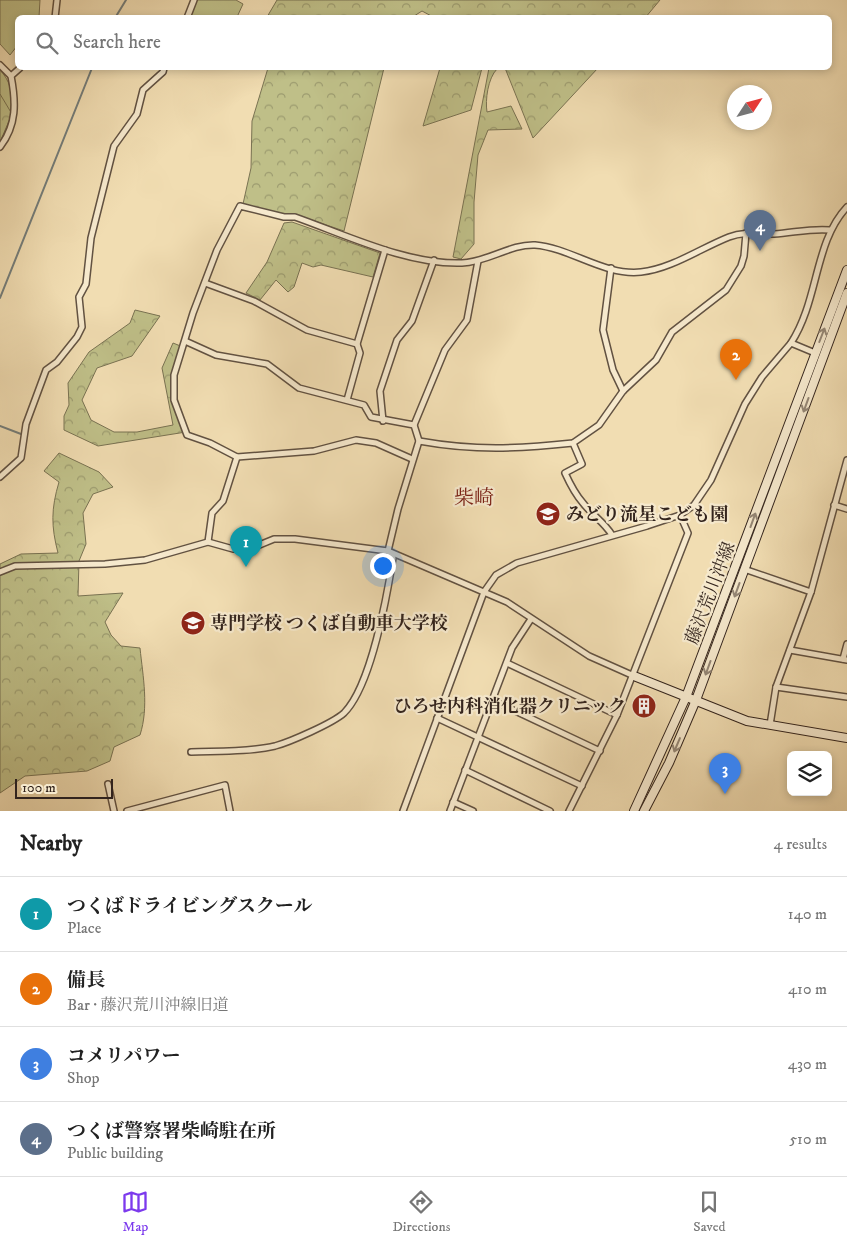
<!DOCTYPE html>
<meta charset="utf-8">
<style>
:root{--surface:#fff;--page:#f2f2f2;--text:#222;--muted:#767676;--line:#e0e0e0;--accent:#7c3aed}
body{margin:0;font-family:"IM FELL DW Pica","Noto Serif JP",serif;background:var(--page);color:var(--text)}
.controls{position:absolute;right:15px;bottom:15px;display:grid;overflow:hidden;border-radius:8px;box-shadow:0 2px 8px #0003}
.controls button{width:45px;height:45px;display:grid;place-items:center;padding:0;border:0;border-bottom:1px solid var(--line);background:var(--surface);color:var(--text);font:25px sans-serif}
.compass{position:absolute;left:727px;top:85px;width:45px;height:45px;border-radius:50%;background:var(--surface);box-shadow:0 2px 8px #0003;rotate:54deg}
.scale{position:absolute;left:15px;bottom:12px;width:98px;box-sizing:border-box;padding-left:5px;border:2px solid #33241d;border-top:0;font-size:14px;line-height:18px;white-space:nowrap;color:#33241d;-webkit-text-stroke:4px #f6e9cd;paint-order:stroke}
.you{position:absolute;left:382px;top:565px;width:18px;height:18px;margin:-12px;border:4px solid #fff;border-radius:50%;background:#1a73e8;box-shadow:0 0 0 8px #1a73e833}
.badge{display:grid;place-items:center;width:32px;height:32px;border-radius:50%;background:var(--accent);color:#fff;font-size:16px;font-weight:700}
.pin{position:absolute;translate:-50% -41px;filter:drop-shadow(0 1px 2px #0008)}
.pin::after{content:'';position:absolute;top:26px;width:18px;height:15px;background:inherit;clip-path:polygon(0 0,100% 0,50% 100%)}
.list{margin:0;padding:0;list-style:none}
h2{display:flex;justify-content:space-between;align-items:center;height:65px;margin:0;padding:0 20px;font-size:21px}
h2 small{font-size:16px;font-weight:400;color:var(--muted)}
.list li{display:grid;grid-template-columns:32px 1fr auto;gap:15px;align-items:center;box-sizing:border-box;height:75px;padding:0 20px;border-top:1px solid var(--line)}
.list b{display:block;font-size:19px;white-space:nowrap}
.list p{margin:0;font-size:16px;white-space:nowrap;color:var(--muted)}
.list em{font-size:16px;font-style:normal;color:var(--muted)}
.icon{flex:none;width:28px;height:28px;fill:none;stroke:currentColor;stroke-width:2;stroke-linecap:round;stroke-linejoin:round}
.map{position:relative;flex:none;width:847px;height:811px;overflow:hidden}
.search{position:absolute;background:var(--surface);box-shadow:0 2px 8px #0003;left:15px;right:15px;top:15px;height:55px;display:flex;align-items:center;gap:12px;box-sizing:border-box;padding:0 18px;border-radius:8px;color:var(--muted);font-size:19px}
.sheet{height:365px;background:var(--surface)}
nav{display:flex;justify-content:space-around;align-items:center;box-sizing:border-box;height:70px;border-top:1px solid var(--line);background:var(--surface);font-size:14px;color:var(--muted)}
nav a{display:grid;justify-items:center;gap:2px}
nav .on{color:var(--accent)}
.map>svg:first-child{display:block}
</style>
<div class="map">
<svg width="847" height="811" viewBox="0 0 847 811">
<defs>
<pattern id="forest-crowns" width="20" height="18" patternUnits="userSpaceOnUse" patternTransform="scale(1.25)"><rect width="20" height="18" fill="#bfbf88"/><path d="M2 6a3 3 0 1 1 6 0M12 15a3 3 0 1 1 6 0" fill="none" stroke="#9c9b6f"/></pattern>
</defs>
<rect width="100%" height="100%" fill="#f1ddb2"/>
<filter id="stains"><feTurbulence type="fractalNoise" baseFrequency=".004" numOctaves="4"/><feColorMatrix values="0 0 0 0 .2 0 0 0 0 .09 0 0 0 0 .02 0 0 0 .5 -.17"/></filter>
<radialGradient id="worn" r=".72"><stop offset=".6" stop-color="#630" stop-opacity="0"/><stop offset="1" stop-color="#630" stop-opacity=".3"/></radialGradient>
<g fill="#bfbf88" stroke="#797252">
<polygon points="0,0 40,0 39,17 18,18 17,46 10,55 0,44"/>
<polygon points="197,0 236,0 243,4 237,17 190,17"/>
<path d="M0 70C20 91 10 118 0 142Z"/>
</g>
<g fill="url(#forest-crowns)" stroke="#797252">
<polygon points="277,0 660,0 645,18 435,18 422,11 411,18 267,17"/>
<polygon points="268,68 384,68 344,231 297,215 283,215 243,204 251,168 252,121"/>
<polygon points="440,68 482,68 471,110 423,126"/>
<path d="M489 68 497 69C488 78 485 100 487 112L511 106 522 129 488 130 478 155 474 202V244L461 259 453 257Z"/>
<polygon points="505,68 598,68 533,138"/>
<polygon points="0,94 12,114 0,142"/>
<polygon points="292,222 380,253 373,277 321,265 313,267 302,263 294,287 288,292 276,280 260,300 246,293 267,262 284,223"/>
<path d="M135 310 160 316 132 356 97 368 82 400 91 420 114 432H137L173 425 162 368 173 343 183 347C171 385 173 395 186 432L98 446 64 430V416L69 405 68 383 89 352 130 323Z"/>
<path d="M59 453 99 472 113 487 93 494 83 513 86 544 79 561 78 596 123 593 105 622 111 635 121 646 140 648C143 677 149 707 140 735L114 747 110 761 87 771 25 776 0 793V564L21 554 58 553C51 526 51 509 59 482L44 471Z"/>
</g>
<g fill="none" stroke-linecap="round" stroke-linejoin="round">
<g stroke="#747d7a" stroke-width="2">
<polyline points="115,18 126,0"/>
<polyline points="0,298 92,68"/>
<polyline points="0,426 21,434"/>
</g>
<defs>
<g id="street">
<polyline points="55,18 57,0"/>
<polyline points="187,18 194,0"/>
<polyline points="0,65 11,76"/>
<path d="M0 147C17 125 16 102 11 76L20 68"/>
<polyline points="611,268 603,330 613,370 623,391"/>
<polyline points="205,283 254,301 307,330 357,344"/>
<polyline points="185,341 216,355 267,364 299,388 364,405 371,417 414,425 419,441 398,509 388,551"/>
<path d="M791 343C819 300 814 242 847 207"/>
<polyline points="347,400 360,353 357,344 385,250"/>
<polyline points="383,421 380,391 397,340 412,321 434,260"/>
<polyline points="414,425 445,350 467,320 478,261"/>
<path d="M419 441C475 451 517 449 573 443L599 425 623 391 656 360 672 332 726 290 741 266 744 256 746 233"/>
<path d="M573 443 582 464 565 473C570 484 575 494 583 503 592 515 604 522 612 535"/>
<path d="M412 459 376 443 356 440 314 451 237 457 210 443 187 435 174 400V375L193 313 217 250 240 206 284 217H295C346 235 408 265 462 263 488 262 510 244 535 245 571 248 604 276 641 272 671 269 701 248 729 237 744 231 758 234 774 234 793 233 811 228 830 230"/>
<polyline points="0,477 21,458 26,424 46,370 57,362 77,337 82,327 79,297 86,284 91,238 114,146 137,114 143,90 163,72 164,68"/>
<polyline points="834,505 847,509"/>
<polyline points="208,542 212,513 223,501 237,457"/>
<polyline points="744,569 811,592"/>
<polyline points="0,572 15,566 105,564 145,560 208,542 233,549 252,548 274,539 295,539 388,551 507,602 589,656 634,676"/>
<polyline points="790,650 847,660"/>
<polyline points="843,659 847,644"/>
<polyline points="507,663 617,715"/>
<polyline points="776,687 847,697"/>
<polyline points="492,700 600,751"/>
<polyline points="437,718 582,786"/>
<polyline points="770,725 776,687 811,592 847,460"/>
<path d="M191 752C218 751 249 752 275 746 290 742 333 723 344 713 371 686 387 596 393 558L390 554"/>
<polyline points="465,770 550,811"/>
<polyline points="108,784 114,811"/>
<polyline points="453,802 473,811"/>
<polyline points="127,811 225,785 230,811"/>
<polyline points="403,811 484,592 496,575 517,563 647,526 680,515 694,505 711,480 745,404 762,377 791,343 815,353"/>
<polyline points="450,811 512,648 531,619"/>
<polyline points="569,811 617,715 688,533 680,515"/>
</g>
<g id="secondary">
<polyline points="634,676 747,721 847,738"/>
<polyline points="634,811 686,697 847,270"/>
<polyline points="644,811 669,763 696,700 847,293"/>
</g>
</defs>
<use href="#street" stroke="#625242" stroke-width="8"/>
<use href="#secondary" stroke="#33241d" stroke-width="10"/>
<use href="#street" stroke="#f6e9cd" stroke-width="5"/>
<use href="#secondary" stroke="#f6e9cd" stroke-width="8"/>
</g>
<defs><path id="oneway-shaft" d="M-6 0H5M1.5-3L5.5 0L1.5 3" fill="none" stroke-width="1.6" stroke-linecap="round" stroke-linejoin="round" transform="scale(1.25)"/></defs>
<g stroke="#948675">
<use href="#oneway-shaft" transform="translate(822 335) rotate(-69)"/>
<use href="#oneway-shaft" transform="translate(806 405) rotate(110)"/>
<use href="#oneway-shaft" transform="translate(753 520) rotate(-70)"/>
<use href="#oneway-shaft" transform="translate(737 590) rotate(110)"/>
<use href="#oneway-shaft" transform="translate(708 668) rotate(110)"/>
<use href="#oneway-shaft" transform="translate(677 745) rotate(113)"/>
</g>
<defs>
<symbol id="school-disc" viewBox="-11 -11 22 22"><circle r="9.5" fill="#8f2418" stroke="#f6e9cd"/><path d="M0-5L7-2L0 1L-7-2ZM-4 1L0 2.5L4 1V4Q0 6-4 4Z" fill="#fff"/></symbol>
<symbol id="university-disc" viewBox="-11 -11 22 22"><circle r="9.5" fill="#8f2418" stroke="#f6e9cd"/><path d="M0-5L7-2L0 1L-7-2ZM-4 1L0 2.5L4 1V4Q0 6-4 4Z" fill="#fff"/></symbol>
<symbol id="building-disc" viewBox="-11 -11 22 22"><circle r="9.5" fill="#8f2418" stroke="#f6e9cd"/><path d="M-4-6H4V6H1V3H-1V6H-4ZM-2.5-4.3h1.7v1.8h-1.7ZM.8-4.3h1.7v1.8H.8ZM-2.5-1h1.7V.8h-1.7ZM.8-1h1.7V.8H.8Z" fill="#fff"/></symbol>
</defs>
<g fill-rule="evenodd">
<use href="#school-disc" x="534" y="500" width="28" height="28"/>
<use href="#university-disc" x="179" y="609" width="28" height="28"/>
<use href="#building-disc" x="630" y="692" width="28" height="28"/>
</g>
<g text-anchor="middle" stroke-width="4.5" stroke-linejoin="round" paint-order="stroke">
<g font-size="18" font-weight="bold" fill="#33241d" stroke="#f6e9cd" text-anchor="start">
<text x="566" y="520">みどり流星こども園</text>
<text x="210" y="629">専門学校 つくば自動車大学校</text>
<text x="626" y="712" text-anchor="end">ひろせ内科消化器クリニック</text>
</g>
<g font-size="18" fill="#33241d" stroke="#f6e9cd">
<text transform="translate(710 593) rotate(-69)" y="6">藤沢荒川沖線</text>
</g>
<g font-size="20" fill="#7a1f14" stroke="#f6e9cd">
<text x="474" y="504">柴崎</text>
</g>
</g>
<rect width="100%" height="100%" filter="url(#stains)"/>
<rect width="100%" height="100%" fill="url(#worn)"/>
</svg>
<div class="controls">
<button><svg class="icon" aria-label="layers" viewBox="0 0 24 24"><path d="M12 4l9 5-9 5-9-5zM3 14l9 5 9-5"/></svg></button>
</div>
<svg class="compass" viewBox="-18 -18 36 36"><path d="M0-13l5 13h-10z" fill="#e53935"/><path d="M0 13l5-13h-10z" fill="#767676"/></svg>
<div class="scale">100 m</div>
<div class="you"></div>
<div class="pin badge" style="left:246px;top:567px;background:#0f9aa8">1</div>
<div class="pin badge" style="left:736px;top:380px;background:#e8710a">2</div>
<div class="pin badge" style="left:725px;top:794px;background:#3f7fe0">3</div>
<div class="pin badge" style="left:760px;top:251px;background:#5c6f8a">4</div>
<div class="search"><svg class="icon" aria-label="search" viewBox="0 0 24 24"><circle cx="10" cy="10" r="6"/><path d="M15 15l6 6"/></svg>Search here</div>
</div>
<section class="sheet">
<h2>Nearby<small>4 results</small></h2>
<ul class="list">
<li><span class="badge" style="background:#0f9aa8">1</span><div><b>つくばドライビングスクール</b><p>Place</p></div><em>140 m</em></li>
<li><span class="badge" style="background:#e8710a">2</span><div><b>備長</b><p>Bar · 藤沢荒川沖線旧道</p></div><em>410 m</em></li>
<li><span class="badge" style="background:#3f7fe0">3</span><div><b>コメリパワー</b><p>Shop</p></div><em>430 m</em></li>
<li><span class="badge" style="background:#5c6f8a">4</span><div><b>つくば警察署柴崎駐在所</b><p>Public building</p></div><em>510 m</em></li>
</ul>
</section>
<nav>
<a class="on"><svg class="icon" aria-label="map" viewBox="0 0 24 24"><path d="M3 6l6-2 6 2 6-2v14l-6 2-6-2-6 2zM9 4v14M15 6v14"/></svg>Map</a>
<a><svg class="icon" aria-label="directions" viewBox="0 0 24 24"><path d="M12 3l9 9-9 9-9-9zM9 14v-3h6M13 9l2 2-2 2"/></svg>Directions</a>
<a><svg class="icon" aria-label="saved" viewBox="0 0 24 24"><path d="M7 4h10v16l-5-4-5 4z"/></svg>Saved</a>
</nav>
